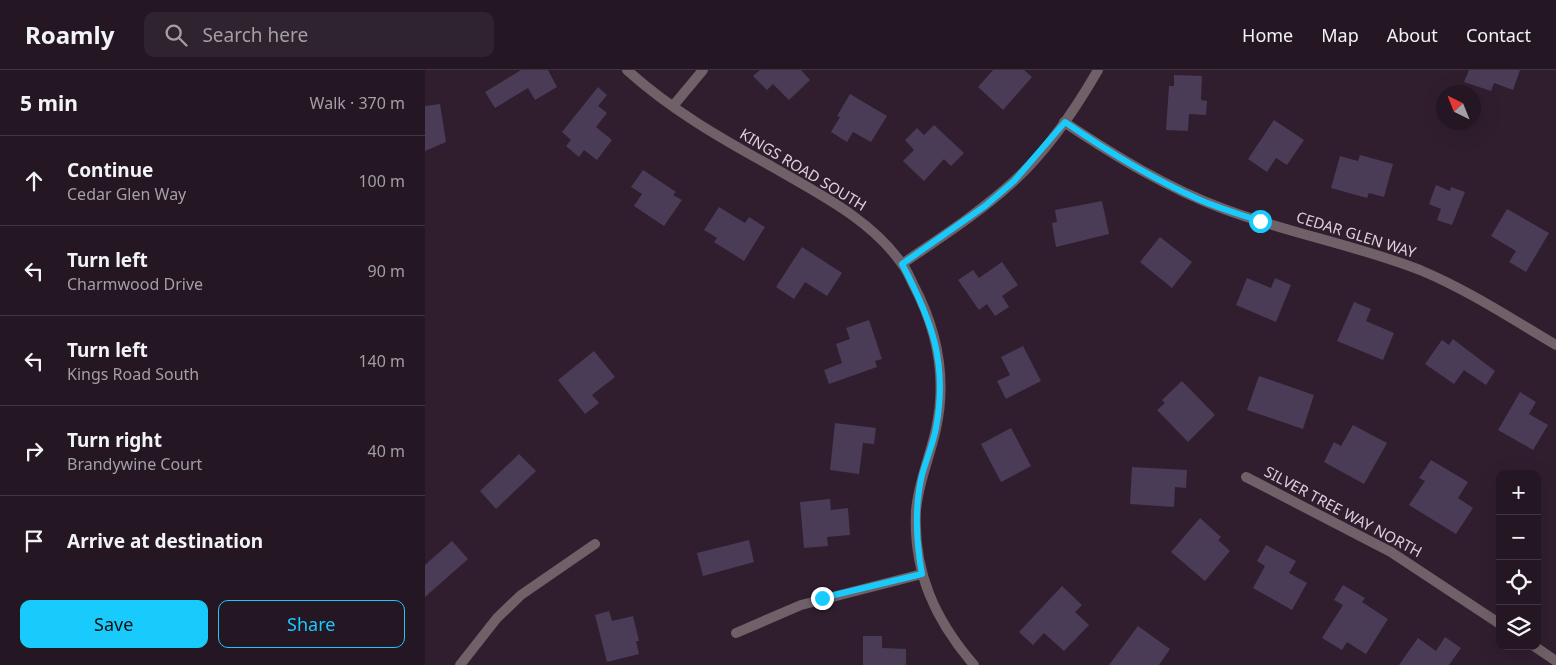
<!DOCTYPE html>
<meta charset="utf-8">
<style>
:root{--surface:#241623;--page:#302330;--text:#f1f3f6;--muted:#a39fa6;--line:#413541;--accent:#19cafc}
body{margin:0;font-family:"Noto Sans",sans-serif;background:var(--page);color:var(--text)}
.controls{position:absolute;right:15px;bottom:15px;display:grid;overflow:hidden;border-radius:10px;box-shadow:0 5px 20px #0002}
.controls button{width:45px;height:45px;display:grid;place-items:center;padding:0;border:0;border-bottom:1px solid var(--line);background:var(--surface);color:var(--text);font:25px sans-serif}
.compass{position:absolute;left:1011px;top:15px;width:45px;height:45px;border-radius:50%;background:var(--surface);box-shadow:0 5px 20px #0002;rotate:317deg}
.stop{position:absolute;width:15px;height:15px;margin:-11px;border:4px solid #19cafc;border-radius:50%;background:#fff}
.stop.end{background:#19cafc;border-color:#fff;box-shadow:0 1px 5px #0008}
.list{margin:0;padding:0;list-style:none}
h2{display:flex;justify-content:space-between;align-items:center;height:65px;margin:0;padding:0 20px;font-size:21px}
h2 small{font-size:16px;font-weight:400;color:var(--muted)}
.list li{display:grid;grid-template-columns:32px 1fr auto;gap:15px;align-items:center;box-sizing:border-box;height:90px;padding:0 20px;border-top:1px solid var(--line)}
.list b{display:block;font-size:19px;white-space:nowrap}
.list p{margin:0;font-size:16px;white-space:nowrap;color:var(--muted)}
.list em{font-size:16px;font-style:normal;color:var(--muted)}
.actions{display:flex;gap:10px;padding:15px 20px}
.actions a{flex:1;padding:11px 0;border:1px solid var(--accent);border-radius:10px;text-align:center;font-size:18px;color:var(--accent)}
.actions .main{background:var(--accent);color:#111}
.icon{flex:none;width:28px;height:28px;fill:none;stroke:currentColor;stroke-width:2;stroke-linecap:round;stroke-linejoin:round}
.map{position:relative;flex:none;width:1131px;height:595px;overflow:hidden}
header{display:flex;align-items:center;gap:30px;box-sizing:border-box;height:70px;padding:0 25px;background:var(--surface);border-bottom:1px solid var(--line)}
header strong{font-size:24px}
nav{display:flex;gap:28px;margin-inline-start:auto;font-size:18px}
.search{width:350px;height:45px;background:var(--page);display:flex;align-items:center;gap:12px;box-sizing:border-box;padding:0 18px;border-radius:10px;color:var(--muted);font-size:19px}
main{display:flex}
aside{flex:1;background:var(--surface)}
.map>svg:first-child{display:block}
</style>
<header>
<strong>Roamly</strong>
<div class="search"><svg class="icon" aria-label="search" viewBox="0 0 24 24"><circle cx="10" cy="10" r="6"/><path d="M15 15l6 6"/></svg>Search here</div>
<nav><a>Home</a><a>Map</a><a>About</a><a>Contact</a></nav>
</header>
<main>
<aside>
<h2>5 min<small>Walk · 370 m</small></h2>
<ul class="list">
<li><svg class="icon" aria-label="ahead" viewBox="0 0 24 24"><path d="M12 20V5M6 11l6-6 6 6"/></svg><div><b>Continue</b><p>Cedar Glen Way</p></div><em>100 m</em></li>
<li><svg class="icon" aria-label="left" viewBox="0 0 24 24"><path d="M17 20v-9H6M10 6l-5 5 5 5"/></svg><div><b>Turn left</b><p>Charmwood Drive</p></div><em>90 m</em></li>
<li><svg class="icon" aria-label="left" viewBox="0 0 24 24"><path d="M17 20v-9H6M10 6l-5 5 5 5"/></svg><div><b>Turn left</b><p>Kings Road South</p></div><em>140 m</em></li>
<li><svg class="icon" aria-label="right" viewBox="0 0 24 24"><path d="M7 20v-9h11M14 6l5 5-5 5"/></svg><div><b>Turn right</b><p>Brandywine Court</p></div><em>40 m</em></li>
<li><svg class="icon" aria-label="arrive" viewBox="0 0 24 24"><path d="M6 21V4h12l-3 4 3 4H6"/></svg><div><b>Arrive at destination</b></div></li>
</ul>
<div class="actions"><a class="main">Save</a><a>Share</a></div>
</aside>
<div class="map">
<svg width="1131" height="595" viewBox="0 0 1131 595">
<rect width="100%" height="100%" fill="#301e2f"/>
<g fill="#4a3b57">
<polygon points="96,0 123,0 132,17 110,30 103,18 70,38 60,22"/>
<polygon points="335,0 376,0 385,10 364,30 348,14 342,20 328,6"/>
<polygon points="568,0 599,0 607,7 578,40 553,17"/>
<polygon points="1044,0 1095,0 1088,20 1069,13 1066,21 1039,12"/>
<polygon points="749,5 777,6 776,30 782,31 781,45 764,44 763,61 741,60 744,16 749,16"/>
<polygon points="173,17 182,25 173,36 182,43 171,57 187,70 172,90 159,80 154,87 141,76 146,70 137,62"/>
<polygon points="425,24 462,46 446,72 428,62 422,72 406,62 415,47 412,46"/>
<polygon points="15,34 21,72 0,81 0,36"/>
<polygon points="849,50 879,70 862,95 851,88 842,102 823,89"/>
<polygon points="509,55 539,83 526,96 519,89 499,111 478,91 489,80 480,70 492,58 499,65"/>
<polygon points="935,85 968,94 959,127 944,123 942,128 906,118 915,86 933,91"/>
<polygon points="218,100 251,122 248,125 257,130 239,156 209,136 217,124 206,117"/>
<polygon points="1011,115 1025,121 1026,117 1040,122 1027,155 1012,150 1016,139 1004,134"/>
<polygon points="677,131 684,164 631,177 627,153 632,152 630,140"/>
<polygon points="294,137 320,153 324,147 340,157 319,191 289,172 292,168 279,160"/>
<polygon points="1082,139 1124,163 1101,202 1084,192 1091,181 1066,166"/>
<polygon points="735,167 767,192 747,218 715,192"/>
<polygon points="377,177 417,203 402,226 380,212 369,229 351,217"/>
<polygon points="577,192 593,215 577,226 584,237 570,246 562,234 554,240 533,210 548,200 554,208"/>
<polygon points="822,208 846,218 850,208 866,215 851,252 811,235"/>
<polygon points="929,232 946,239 941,251 969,263 958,290 912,271"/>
<polygon points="444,250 457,289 450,291 452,297 404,314 399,300 417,293 411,274 425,269 421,258"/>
<polygon points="1028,269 1070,301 1061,315 1039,300 1029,314 1000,294 1017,270 1024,275"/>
<polygon points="598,276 616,311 581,329 572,311 585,305 576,287"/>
<polygon points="169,281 190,307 167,325 174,333 160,344 133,310"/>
<polygon points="834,306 889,325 878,359 822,340"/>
<polygon points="757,311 790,345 763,372 732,340 740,333 737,330"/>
<polygon points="1095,322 1111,332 1104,344 1123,355 1108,380 1073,360"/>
<polygon points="410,353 451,358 449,374 438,373 434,404 405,400"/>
<polygon points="928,355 962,373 939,414 899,392 909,372 916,376"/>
<polygon points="586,358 606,396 576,412 556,374"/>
<polygon points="94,384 111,401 71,439 55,421"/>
<polygon points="1006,390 1043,412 1033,428 1048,438 1031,464 984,435 1000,411 994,408"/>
<polygon points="707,397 762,400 761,418 750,417 749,437 705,434"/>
<polygon points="405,429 406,440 423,438 425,465 402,467 403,476 379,478 375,432"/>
<polygon points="775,448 796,467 793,470 805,481 780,511 746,482"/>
<polygon points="324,470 329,492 278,506 272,483"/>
<polygon points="27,471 43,489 0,527 0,495"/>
<polygon points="841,475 871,491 864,503 882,513 867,540 828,518 840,496 832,491"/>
<polygon points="918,515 940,528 937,532 963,549 941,584 922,572 917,580 897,568 918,535 909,530"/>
<polygon points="637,516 657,535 650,542 664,555 639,581 619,563 608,575 594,562"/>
<polygon points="184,541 187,551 208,546 214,571 211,571 214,584 182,592 170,545"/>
<polygon points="713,556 745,579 734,595 684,595"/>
<polygon points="438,566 457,566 457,578 481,579 481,595 438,595"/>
<polygon points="1020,567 1036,578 1024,595 974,595 993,568 1011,581"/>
</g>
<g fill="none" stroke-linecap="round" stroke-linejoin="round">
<g stroke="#706067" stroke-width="10">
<path d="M202 0C245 39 295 68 346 96 392 123 446 149 477 194 482 200 485 208 488 214 512 259 522 309 511 359 505 387 493 413 491 441 488 502 510 550 549 595"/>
<polyline points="248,36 278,0"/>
<path d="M639 52C690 86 742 118 799 139 863 163 931 175 995 200 1043 220 1087 249 1131 275"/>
<path d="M477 194C515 168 554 143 588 112 622 81 650 40 673 0"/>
<polyline points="821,407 966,482 1075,554"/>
<polyline points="311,563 376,535 497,504"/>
<polyline points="1109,576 1131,591"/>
<polyline points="35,595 72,548 96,525 170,474"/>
</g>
</g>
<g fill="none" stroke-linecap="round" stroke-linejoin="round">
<path stroke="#19cafc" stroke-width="6" d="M397 528 497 504C491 471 489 438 497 405 501 390 508 374 511 358 523 293 507 251 477 194L560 136 589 111 640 52C682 81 726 108 773 129 793 138 814 144 835 151"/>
</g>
<g text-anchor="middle" stroke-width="4" stroke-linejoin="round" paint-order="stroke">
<g font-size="15" fill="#ddd0db" stroke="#301e2f">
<text transform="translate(378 100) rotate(31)" y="5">KINGS ROAD SOUTH</text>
<text transform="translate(931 165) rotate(17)" y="5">CEDAR GLEN WAY</text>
<text transform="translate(918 442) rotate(28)" y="5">SILVER TREE WAY NORTH</text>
</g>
</g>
</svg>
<div class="controls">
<button>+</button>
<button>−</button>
<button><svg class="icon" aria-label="locate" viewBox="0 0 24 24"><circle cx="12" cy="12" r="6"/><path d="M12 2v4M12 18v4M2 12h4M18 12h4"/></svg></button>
<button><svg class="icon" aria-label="layers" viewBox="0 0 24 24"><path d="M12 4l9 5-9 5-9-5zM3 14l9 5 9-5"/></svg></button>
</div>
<svg class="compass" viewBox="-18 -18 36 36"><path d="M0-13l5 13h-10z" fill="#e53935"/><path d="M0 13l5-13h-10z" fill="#a39fa6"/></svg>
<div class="stop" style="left:835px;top:151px"></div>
<div class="stop end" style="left:397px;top:528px"></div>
</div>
</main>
